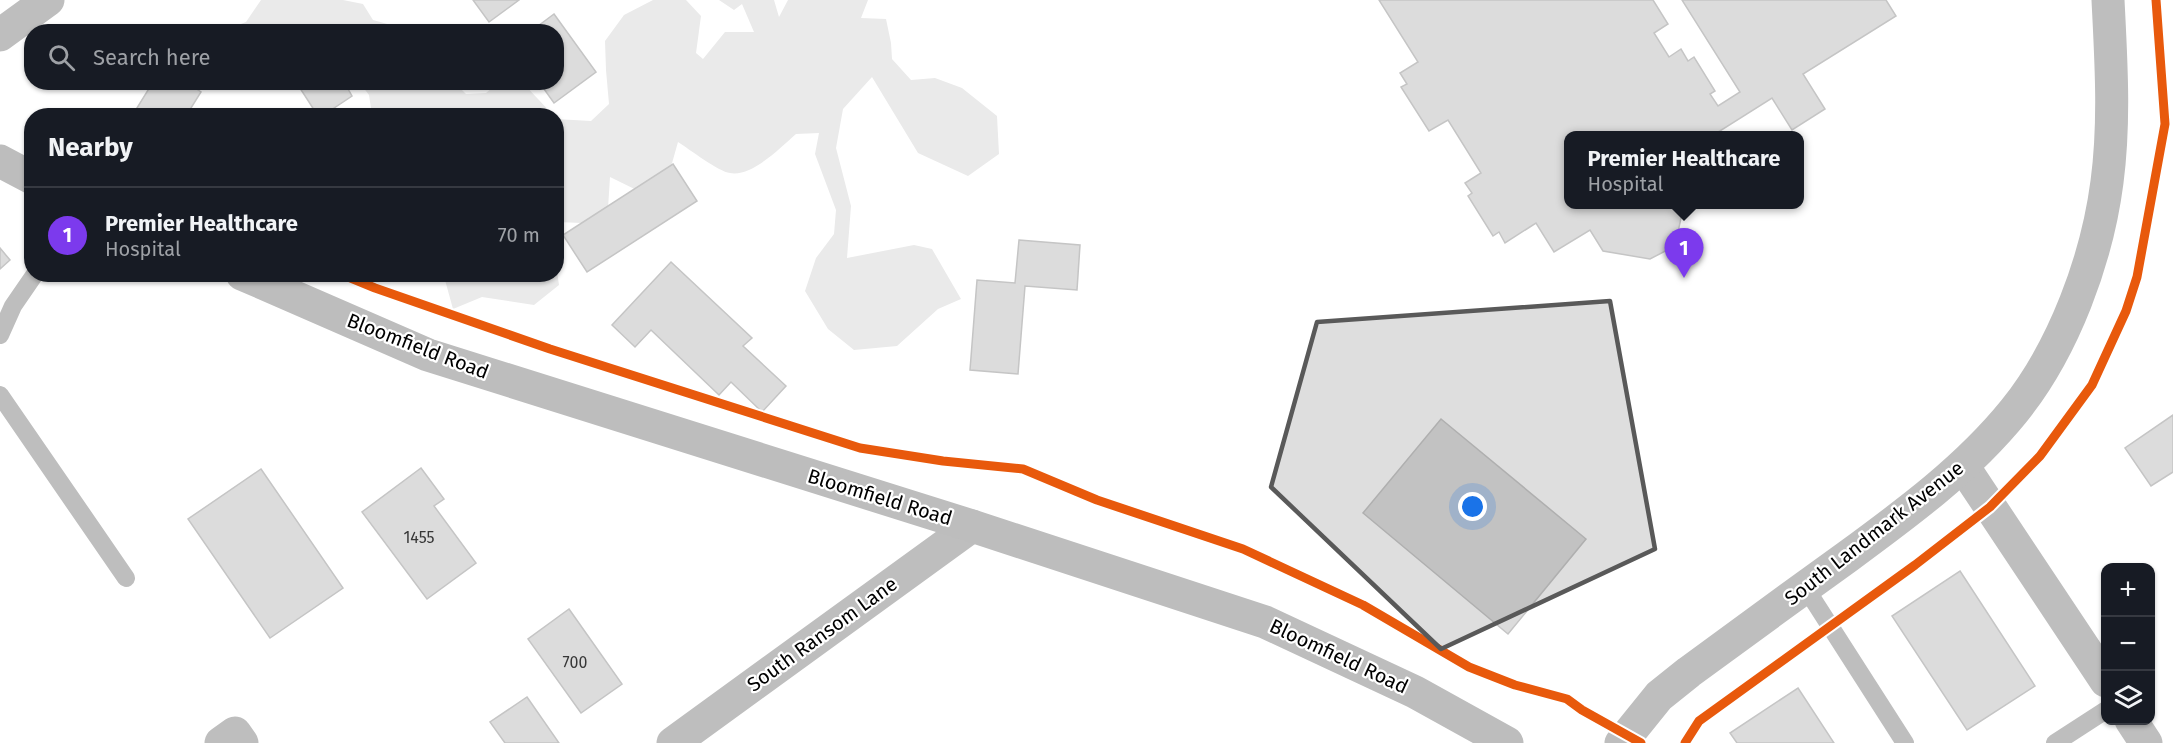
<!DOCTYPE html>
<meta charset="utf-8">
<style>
:root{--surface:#171b24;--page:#20242c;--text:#f1f3f6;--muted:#9ea1a6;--line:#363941;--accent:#7c3aed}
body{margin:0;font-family:"Fira Sans",sans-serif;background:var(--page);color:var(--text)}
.controls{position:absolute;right:18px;bottom:18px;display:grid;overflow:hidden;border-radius:12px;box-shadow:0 2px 4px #0004}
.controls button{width:54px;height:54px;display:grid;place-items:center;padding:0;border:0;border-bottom:2px solid var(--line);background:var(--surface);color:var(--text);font:30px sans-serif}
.you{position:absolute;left:1473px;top:507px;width:21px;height:21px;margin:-15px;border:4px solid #fff;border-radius:50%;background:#1a73e8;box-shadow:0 0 0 9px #1a73e833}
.badge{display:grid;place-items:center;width:39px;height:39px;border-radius:50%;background:var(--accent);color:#fff;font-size:20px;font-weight:700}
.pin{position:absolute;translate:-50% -50px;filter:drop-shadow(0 2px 3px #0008)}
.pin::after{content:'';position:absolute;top:32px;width:21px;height:18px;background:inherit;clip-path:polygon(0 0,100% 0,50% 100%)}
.popup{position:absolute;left:1564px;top:131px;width:240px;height:78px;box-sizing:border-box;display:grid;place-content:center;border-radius:12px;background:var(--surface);filter:drop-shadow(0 2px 4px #0005);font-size:20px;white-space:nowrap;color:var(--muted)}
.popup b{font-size:22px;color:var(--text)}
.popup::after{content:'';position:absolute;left:50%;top:100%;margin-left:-12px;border:12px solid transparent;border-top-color:var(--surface)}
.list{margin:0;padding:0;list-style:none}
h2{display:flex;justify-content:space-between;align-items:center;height:78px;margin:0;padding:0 24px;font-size:26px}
h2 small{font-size:20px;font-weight:400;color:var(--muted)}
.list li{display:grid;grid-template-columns:39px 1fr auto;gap:18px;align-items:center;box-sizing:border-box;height:96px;padding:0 24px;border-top:2px solid var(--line)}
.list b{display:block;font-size:22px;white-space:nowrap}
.list p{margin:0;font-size:20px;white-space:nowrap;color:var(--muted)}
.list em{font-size:20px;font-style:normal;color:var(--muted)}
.icon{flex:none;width:33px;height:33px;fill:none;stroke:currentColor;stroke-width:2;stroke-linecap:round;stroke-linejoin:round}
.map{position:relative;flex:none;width:2173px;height:743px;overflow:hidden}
.search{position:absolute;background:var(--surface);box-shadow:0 2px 4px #0004;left:24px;top:24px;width:540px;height:66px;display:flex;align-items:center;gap:15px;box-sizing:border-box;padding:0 21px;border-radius:24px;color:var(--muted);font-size:22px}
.panel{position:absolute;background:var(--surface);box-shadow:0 2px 4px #0004;left:24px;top:108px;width:540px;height:174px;border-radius:24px}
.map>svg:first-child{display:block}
</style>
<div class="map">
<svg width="2173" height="743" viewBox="0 0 2173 743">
<rect width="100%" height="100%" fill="#fff"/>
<g fill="#eaeaea">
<polygon points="261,0 343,0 363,4 373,20 398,27 403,31 229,31 228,29 246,22"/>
<path d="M653 0H686L701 16 696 53 703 59 725 32H754L742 4 734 10 719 0H774L779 17 788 0H868L861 18 886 19 891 43 892 59 911 80 935 78 962 88 997 116 999 154 968 176 918 153 872 77 843 109 836 148 851 206 847 258 914 245 932 249 961 299 938 309 897 346 854 350 828 329 805 291 816 258 834 234 836 210 815 154 819 133 796 134C780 148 752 177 730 173 719 172 689 149 678 142L661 202 610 177 607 224 557 222 556 119 591 121 609 104 606 70 605 41 624 15Z"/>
<polygon points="360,83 455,83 466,94 486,93 498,83 523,83 553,115 372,115 369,95"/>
<polygon points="557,271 559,285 534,305 482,297 453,309 445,280 439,275 556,274"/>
</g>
<g fill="#dcdcdc" stroke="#c5c5c5" stroke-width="1.5">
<polygon points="473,0 519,0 489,22"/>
<polygon points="1379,0 1653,0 1668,24 1654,33 1669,57 1681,49 1688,61 1694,57 1715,91 1710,94 1718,106 1740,92 1682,0 1886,0 1896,16 1803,74 1825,109 1792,130 1772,98 1712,136 1568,136 1568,204 1684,204 1675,246 1650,259 1603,251 1590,230 1554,252 1536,223 1505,243 1499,232 1493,236 1468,196 1472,193 1465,183 1481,173 1448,120 1429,131 1401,87 1407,84 1400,73 1418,62"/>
<polygon points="554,14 596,72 554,103 539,82 556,82 556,32 530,32"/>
<polygon points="153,82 186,82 201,92 186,116 132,116"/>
<polygon points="296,82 344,82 352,96 322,116 318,116"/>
<polygon points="673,164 697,201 587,272 563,235"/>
<polygon points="1019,240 1080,245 1077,290 1025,286 1018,374 970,370 977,280 1015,283"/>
<polygon points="0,248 10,260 0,269"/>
<polygon points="671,262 752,338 743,346 786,386 762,412 731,382 719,395 651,330 635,347 612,325"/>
<polygon points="2173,415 2173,472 2151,486 2125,448"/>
<polygon points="1441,419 1586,539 1508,634 1363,513"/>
<polygon points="421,468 444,499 434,506 476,563 427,599 362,512"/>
<polygon points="261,469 343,588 270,638 188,519"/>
<polygon points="1960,571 2035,686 1967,730 1892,616"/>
<polygon points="569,609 622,684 581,713 528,639"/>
<polygon points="1798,688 1834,743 1737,743 1730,733"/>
<polygon points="527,697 559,743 505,743 490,722"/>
</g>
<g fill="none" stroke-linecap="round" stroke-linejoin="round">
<g stroke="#bebebe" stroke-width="18">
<polyline points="0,335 13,306 35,274"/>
<polyline points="0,395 126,578"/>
<polyline points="1805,587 1905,743"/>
<polyline points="2055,743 2106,710"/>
</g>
<g stroke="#bebebe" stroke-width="33">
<polyline points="0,35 48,0"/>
<polyline points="1963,466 2106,681"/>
<polyline points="2131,720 2146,743"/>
<polyline points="221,743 235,733 242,743"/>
<polyline points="673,743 972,526"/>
<path d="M1621 743 1659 696 1689 672C1742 633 1794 595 1847 557 1907 513 1967 469 2014 411 2064 349 2097 259 2107 182 2115 122 2111 60 2108 0"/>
</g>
<g stroke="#bdbdbd" stroke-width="33">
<polyline points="0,161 32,178"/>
<polyline points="242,274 428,355 972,526 1265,622 1415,692 1507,743"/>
</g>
<defs>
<g id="cycleway">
<polyline points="341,274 375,288 550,349 860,448 943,461 1023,469 1097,500 1243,549 1363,605 1469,667 1515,685 1567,699 1582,710 1641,743"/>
<polyline points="1685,743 1699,721 1915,565 1990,507 2040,456 2092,385 2126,311 2137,277 2165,124 2156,0"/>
</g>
</defs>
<use href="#cycleway" stroke="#fff" stroke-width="13"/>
<use href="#cycleway" stroke="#e8590c" stroke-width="9"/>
</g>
<path fill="#595959" fill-opacity="0.2" stroke="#595959" stroke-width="4.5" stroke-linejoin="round" d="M1610 301 1655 549 1441 649 1271 487 1317 322Z"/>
<g text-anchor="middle" stroke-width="4.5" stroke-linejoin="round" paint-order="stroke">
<g font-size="16" fill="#373737">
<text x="419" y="543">1455</text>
<text x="575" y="668">700</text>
</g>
<g font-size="20" fill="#000" stroke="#fff">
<text transform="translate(418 346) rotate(21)" y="7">Bloomfield Road</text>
<text transform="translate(880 497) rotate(17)" y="7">Bloomfield Road</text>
<text transform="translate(1874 533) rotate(-38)" y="7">South Landmark Avenue</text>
<text transform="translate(822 634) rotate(-36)" y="7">South Ransom Lane</text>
<text transform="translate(1339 656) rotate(25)" y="7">Bloomfield Road</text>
</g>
</g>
</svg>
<div class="controls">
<button>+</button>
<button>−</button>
<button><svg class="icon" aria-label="layers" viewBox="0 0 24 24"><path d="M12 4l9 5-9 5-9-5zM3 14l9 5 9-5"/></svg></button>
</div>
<div class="you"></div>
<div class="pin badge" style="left:1684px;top:278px">1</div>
<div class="popup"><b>Premier Healthcare</b>Hospital</div>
<div class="search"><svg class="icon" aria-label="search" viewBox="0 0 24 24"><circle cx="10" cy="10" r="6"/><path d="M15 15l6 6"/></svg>Search here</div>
<section class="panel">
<h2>Nearby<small></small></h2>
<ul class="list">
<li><span class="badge">1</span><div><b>Premier Healthcare</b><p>Hospital</p></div><em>70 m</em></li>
</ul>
</section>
</div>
